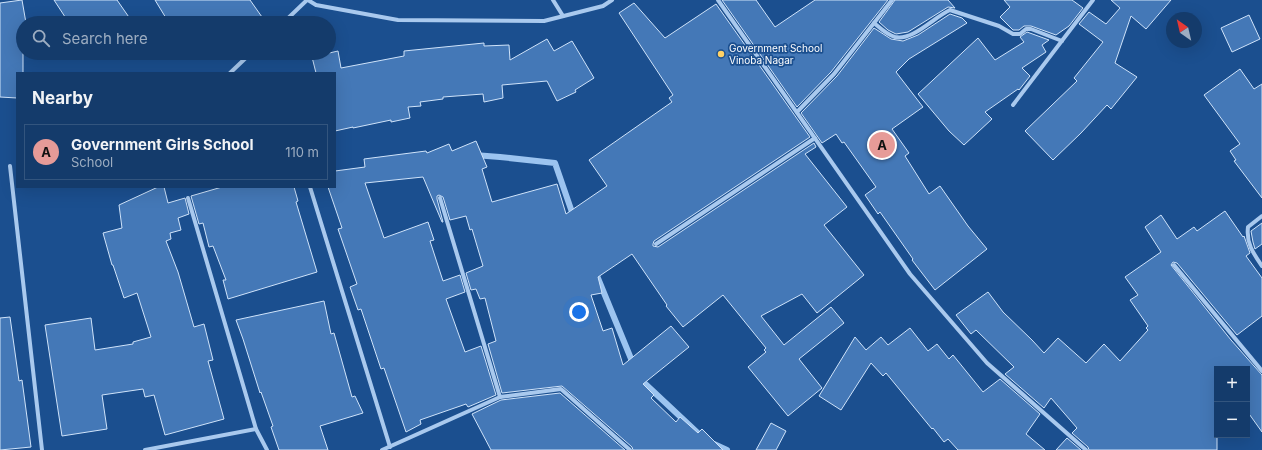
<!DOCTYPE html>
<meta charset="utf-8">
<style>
:root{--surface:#143b6b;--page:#214673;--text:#f1f3f6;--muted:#9dadc1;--line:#33557e;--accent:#e69b98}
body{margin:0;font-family:Inter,sans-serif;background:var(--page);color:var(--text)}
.controls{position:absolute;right:12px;bottom:12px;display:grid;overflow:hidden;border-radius:0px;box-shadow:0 4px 16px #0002}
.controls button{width:36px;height:36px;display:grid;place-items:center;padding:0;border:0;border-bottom:1px solid var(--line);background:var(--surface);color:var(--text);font:20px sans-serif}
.compass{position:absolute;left:1166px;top:12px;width:36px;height:36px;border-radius:50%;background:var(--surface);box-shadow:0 4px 16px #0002;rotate:326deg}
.you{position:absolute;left:579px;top:312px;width:14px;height:14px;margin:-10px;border:3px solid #fff;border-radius:50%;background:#1a73e8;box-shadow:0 0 0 6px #1a73e833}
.badge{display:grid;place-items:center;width:26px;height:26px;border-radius:50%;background:var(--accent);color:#111;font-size:13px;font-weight:700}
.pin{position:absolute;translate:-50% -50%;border:2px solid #fff;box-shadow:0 1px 4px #0006}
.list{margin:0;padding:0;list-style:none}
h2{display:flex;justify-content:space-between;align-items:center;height:52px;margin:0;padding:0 16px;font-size:17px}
h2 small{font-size:13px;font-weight:400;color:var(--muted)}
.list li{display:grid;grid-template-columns:26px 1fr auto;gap:12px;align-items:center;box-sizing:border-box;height:56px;margin:0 8px 8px;padding:0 8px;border:1px solid var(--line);border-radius:0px}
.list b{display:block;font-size:15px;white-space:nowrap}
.list p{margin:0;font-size:13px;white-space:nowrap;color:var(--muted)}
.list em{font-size:13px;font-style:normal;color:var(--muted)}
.icon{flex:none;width:22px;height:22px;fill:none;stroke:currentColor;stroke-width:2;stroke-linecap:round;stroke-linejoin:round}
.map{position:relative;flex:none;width:1262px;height:450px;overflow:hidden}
.search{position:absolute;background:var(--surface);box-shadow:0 4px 16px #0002;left:16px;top:16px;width:320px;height:44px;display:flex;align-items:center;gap:10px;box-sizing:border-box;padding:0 14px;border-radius:22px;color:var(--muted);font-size:15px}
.panel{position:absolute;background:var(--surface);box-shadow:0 4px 16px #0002;left:16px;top:72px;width:320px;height:116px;border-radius:0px}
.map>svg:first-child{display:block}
</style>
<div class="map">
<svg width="1262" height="450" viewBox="0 0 1262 450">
<rect width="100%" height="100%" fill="#1b4f8f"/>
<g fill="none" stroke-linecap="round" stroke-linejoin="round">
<g stroke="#9cc4f0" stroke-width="6">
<polyline points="474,155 500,157 555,163 574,218"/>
<polyline points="595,271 634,366"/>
<polyline points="639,378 702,437"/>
<polyline points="714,444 727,450"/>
</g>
</g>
<g fill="#4478b7" stroke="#cfe3fa">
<polygon points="22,0 26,23 23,23 23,73 17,73 17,98 0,97 0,3"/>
<polygon points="54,0 117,0 133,23 69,23"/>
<polygon points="155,0 250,0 262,17 252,23 169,23"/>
<polygon points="722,0 756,0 775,27 815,0 888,0 831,72 797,107"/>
<polygon points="895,0 948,0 955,8 948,7 908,32 896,34 888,30 879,22"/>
<polygon points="1004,0 1072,0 1083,8 1069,26 1056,35 1031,26 1024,26 1019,30 1013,30 1000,17 1010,7"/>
<polygon points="1111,0 1171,0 1146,29 1131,16 1115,63 1137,77 1111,109 1107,105 1081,133 1053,160 1025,131 1077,81 1074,78 1103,42 1079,24 1089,12 1106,24 1120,8"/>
<polygon points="634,3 665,38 716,4 810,137 654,241 653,244 653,246 658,247 814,143 816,147 805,154 847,207 824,225 864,275 817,313 802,294 761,316 784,345 831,307 844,323 799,359 822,388 788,416 748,367 766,352 764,350 766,348 723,295 683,327 666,306 667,305 632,254 598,277 602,293 591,295 603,331 612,328 623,365 671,326 689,347 643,384 654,395 651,398 676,422 680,417 698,433 702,429 723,450 633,450 632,447 562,386 502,393 488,344 496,341 485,298 480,299 476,289 471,290 466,273 483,266 472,229 470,230 466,216 450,220 443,197 439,195 437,196 437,199 443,222 442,222 423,177 365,183 384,238 428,222 434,240 430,241 443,281 460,275 465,292 446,299 465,352 481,346 496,395 468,407 466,404 420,420 421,424 406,432 384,368 381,369 361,309 358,310 350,287 357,284 338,229 342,228 328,187 322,187 335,187 335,171 365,167 364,159 426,151 427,153 449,144 452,151 476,141 487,167 482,169 492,202 557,184 566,214 607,186 589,160 672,102 669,98 673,95 619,13"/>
<polygon points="950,14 962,18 967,23 909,59 896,72 923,107 892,129 909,153 905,156 929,194 940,186 968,226 987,249 935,290 912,260 913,259 880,212 878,214 865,195 876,187 844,142 842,143 836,134 822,143 801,113 837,76 874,28 891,39 903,41 918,35"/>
<polygon points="1249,15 1260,39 1232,52 1221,28"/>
<polygon points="1027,32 1049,40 1042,45 1046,52 1022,68 1030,76 1019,90 1018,89 985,112 992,119 964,145 949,131 918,94 978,38 995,60 1024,42 1020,37"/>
<polygon points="547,39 554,51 572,41 594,78 575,90 576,92 557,101 547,81 502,85 503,98 484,102 483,94 443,97 443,99 420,102 421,106 408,107 410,118 391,122 391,120 353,128 353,127 335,131 335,73 316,73 312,57 338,51 341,68 404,56 404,51 484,43 484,46 509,45 510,60"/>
<polygon points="1240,69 1254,89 1262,84 1262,198 1234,161 1236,160 1230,151 1240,144 1204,95"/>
<polygon points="158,187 164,187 168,203 185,198 189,214 178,218 181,230 170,233 171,239 166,241 178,272 194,327 204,324 213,360 208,361 224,419 165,435 154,395 145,397 143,389 102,395 107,429 62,436 45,325 91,318 95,350 133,344 133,342 151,337 137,293 124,298 113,265 112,265 103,233 122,228 119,205"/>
<polygon points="222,187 294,187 298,201 296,202 317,272 228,299 223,280 226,280 213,246 209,247 203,223 199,224 191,196"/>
<polygon points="1225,211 1243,237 1244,236 1250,253 1246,256 1262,278 1262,316 1237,335 1177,263 1173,262 1171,265 1231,340 1262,375 1262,432 1247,411 1247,369 1217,369 1217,450 1089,450 1088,447 1072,433 1077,428 1051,398 1044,408 1005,374 1014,367 976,330 971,334 956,315 988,292 1003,312 1032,340 1044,353 1058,338 1086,363 1104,344 1120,361 1148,330 1146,328 1148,326 1130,300 1138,295 1125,277 1161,252 1145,227 1161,215 1177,239 1194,227 1197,231"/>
<polygon points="1262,223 1262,244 1255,249 1253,242 1251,231"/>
<polygon points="324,301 331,334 334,333 352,397 355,396 363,413 320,426 328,450 279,450 271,427 273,426 261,392 260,393 243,339 236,320"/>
<polygon points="10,317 19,381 22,380 31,447 0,450 0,318"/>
<polygon points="910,328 928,351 937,344 949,359 953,355 983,392 1000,379 1040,414 1026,434 1045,450 958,450 948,439 944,442 933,428 932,429 886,373 883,376 871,363 841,410 819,396 855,337 866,350 881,337 888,345"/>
<polygon points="560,393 625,450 491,450 472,414 501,400"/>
<polygon points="771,423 786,431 776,450 756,450"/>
<polygon points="1067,438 1081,450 1056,450"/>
</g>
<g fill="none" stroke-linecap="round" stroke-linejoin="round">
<g stroke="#a9c9ee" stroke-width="4">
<polyline points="308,0 316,5 398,20 544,21 603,6 612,0"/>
<polyline points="553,0 563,16"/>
<polyline points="718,0 910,274 987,363 1086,450"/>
<polyline points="283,23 307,0"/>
<path d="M874 23C880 28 887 35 895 37 913 41 934 17 950 10L999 26 1013 34H1020L1026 29H1031L1062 41"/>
<polyline points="230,73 251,53"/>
<polyline points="1013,105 1093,0"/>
<polyline points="797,112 834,74 892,0"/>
<polyline points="10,166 42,450"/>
<polyline points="310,187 390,447"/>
<polyline points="188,198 256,429 267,450"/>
<path d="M1262 216 1248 227C1246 243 1253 253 1262 266"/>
<polyline points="656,244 815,138"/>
<polyline points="1174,265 1262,371"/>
<polyline points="500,397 561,389 630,450"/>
<polyline points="145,450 256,429"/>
<polyline points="382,450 500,397 440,198"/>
</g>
</g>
<circle fill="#ffd166" stroke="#1b4f8f" stroke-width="1.5" cx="721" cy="54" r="4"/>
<g text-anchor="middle" stroke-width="3.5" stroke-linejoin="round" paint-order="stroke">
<g font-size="10" fill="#fff" stroke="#1b4f8f" text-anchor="start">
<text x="729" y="52">Government School<tspan x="729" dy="12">Vinoba Nagar</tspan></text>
</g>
</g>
</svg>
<div class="controls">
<button>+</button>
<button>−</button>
</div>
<svg class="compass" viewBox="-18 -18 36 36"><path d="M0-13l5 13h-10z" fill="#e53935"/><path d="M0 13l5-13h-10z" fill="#9dadc1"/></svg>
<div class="you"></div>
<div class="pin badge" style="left:882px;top:145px">A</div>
<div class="search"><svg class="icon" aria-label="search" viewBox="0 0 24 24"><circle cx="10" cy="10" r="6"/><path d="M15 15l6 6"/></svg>Search here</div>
<section class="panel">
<h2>Nearby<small></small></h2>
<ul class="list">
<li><span class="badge">A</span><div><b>Government Girls School</b><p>School</p></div><em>110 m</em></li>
</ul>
</section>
</div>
